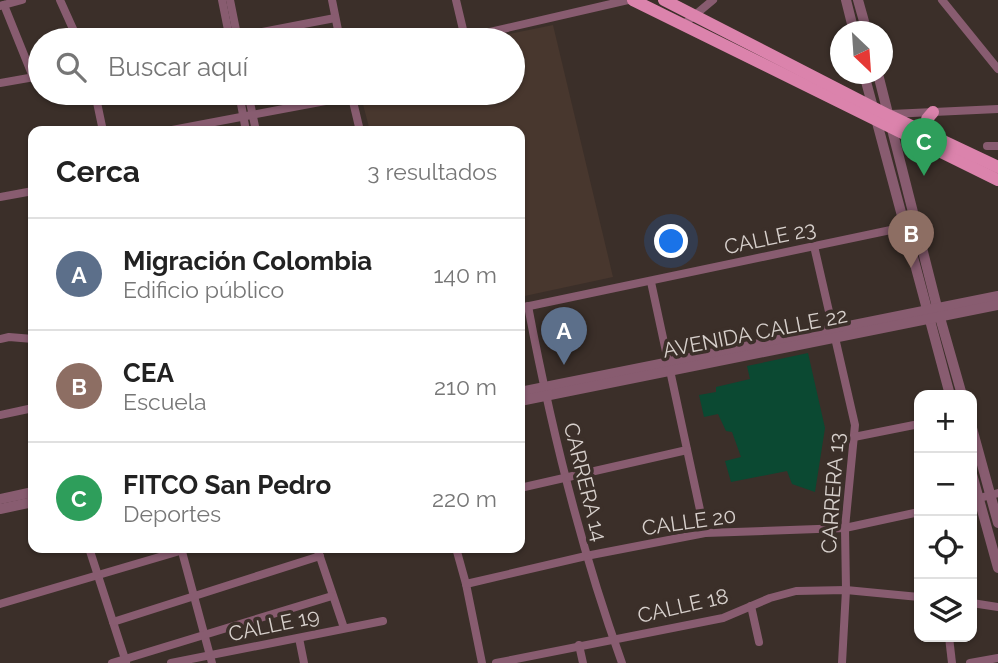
<!DOCTYPE html>
<html lang="es">
<meta charset="utf-8">
<style>
:root{--surface:#fff;--page:#f6f6f6;--text:#222;--muted:#767676;--line:#e0e0e0;--accent:#427240}
body{margin:0;font-family:Raleway,sans-serif;background:var(--page);color:var(--text)}
.controls{position:absolute;right:21px;bottom:21px;display:grid;overflow:hidden;border-radius:14px;box-shadow:0 2px 5px #0004}
.controls button{width:63px;height:63px;display:grid;place-items:center;padding:0;border:0;border-bottom:2px solid var(--line);background:var(--surface);color:var(--text);font:35px sans-serif}
.compass{position:absolute;left:830px;top:21px;width:63px;height:63px;border-radius:50%;background:var(--surface);box-shadow:0 2px 5px #0004;rotate:155deg}
.you{position:absolute;left:672px;top:242px;width:24px;height:24px;margin:-18px;border:5px solid #fff;border-radius:50%;background:#1a73e8;box-shadow:0 0 0 10px #1a73e833}
.badge{display:grid;place-items:center;width:46px;height:46px;border-radius:50%;background:var(--accent);color:#fff;font-size:23px;font-weight:700}
.pin{position:absolute;translate:-50% -58px;filter:drop-shadow(0 2px 4px #0008)}
.pin::after{content:'';position:absolute;top:37px;width:24px;height:21px;background:inherit;clip-path:polygon(0 0,100% 0,50% 100%)}
.list{margin:0;padding:0;list-style:none}
h2{display:flex;justify-content:space-between;align-items:center;height:91px;margin:0;padding:0 28px;font-size:30px}
h2 small{font-size:23px;font-weight:400;color:var(--muted)}
.list li{display:grid;grid-template-columns:46px 1fr auto;gap:21px;align-items:center;box-sizing:border-box;height:112px;padding:0 28px;border-top:2px solid var(--line)}
.list b{display:block;font-size:26px;white-space:nowrap}
.list p{margin:0;font-size:23px;white-space:nowrap;color:var(--muted)}
.list em{font-size:23px;font-style:normal;color:var(--muted)}
.icon{flex:none;width:38px;height:38px;fill:none;stroke:currentColor;stroke-width:2;stroke-linecap:round;stroke-linejoin:round}
.map{position:relative;flex:none;width:998px;height:663px;overflow:hidden}
.search{position:absolute;background:var(--surface);box-shadow:0 2px 5px #0004;left:28px;top:28px;width:497px;height:77px;display:flex;align-items:center;gap:18px;box-sizing:border-box;padding:0 24px;border-radius:38px;color:var(--muted);font-size:26px}
.panel{position:absolute;background:var(--surface);box-shadow:0 2px 5px #0004;left:28px;top:126px;width:497px;height:427px;border-radius:14px}
.map>svg:first-child{display:block}
</style>
<div class="map">
<svg width="998" height="663" viewBox="0 0 998 663">
<rect width="100%" height="100%" fill="#3b2f29"/>
<polygon fill="#48372e" points="553,25 613,277 520,297 520,131 370,131 360,93 513,93 513,40 480,40"/>
<polygon fill="#0b4932" points="808,353 825,428 815,492 792,484 787,471 731,482 725,461 741,457 732,432 726,431 718,414 704,417 699,395 716,392 716,387 750,379 747,366"/>
<g fill="none" stroke-linecap="round" stroke-linejoin="round">
<g stroke="#885c70" stroke-width="8">
<polyline points="60,0 78,40"/>
<polyline points="222,0 230,40"/>
<polyline points="230,0 238,40"/>
<polyline points="332,0 340,40"/>
<polyline points="456,0 465,38"/>
<polyline points="942,0 998,69"/>
<polyline points="4,5 33,77"/>
<polyline points="0,6 22,0"/>
<polyline points="683,25 713,0"/>
<polyline points="220,40 335,18"/>
<polyline points="455,40 628,0"/>
<polyline points="0,83 40,76"/>
<polyline points="95,93 103,131"/>
<polyline points="239,93 246,131"/>
<polyline points="248,93 256,131"/>
<polyline points="351,93 360,131"/>
<polyline points="891,114 998,109"/>
<polyline points="167,131 352,96"/>
<polyline points="987,146 998,146"/>
<polyline points="0,197 33,191"/>
<polyline points="814,246 855,425 845,528 846,590 842,663"/>
<polyline points="651,282 705,533"/>
<path d="M528 306C551 428 580 547 622 663"/>
<polyline points="520,308 905,227"/>
<polyline points="0,339 9,337 33,339"/>
<polyline points="0,415 33,408"/>
<polyline points="854,437 919,424"/>
<polyline points="520,488 687,450"/>
<polyline points="972,500 998,493"/>
<polyline points="89,548 126,662"/>
<polyline points="181,548 212,663"/>
<polyline points="317,548 344,628"/>
<polyline points="456,548 466,584 482,663"/>
<polyline points="466,584 586,556 705,533 845,528 919,512"/>
<polyline points="972,603 998,607"/>
<polyline points="0,604 190,548"/>
<polyline points="751,606 759,642"/>
<polyline points="113,622 320,556"/>
<polyline points="949,637 952,663"/>
<polyline points="299,638 304,663"/>
<polyline points="579,645 583,663"/>
<polyline points="112,663 332,596"/>
<polyline points="171,663 383,621"/>
<polyline points="496,663 723,618 770,598 796,591 846,590 919,597"/>
<polyline points="970,663 998,658"/>
</g>
<g stroke="#885c70" stroke-width="10">
<polyline points="846,0 854,32"/>
<polyline points="858,0 867,32"/>
<polyline points="864,74 950,395"/>
<polyline points="878,74 937,307 962,395"/>
<polyline points="520,392 998,296"/>
<polyline points="520,401 998,305"/>
<polyline points="972,428 998,523"/>
<polyline points="972,474 998,568"/>
<polyline points="0,499 33,492"/>
<polyline points="0,509 33,502"/>
</g>
<g stroke="#db83ac" stroke-width="12">
<polyline points="633,0 998,180"/>
<polyline points="664,0 888,115 998,167"/>
<polyline points="930,133 927,119 933,112"/>
</g>
</g>
<g text-anchor="middle" stroke-width="7" stroke-linejoin="round" paint-order="stroke">
<g font-size="21" fill="#d7d0cc" stroke="#3b2f29">
<text transform="translate(770 238) rotate(-12)" y="7">CALLE 23</text>
<text transform="translate(755 333) rotate(-11)" y="7">AVENIDA CALLE 22</text>
<text transform="translate(585 482) rotate(76)" y="7">CARRERA 14</text>
<text transform="translate(833 493) rotate(-86)" y="7">CARRERA 13</text>
<text transform="translate(689 522) rotate(-8)" y="7">CALLE 20</text>
<text transform="translate(683 606) rotate(-13)" y="7">CALLE 18</text>
<text transform="translate(274 625) rotate(-12)" y="7">CALLE 19</text>
</g>
</g>
</svg>
<div class="controls">
<button>+</button>
<button>−</button>
<button><svg class="icon" aria-label="locate" viewBox="0 0 24 24"><circle cx="12" cy="12" r="6"/><path d="M12 2v4M12 18v4M2 12h4M18 12h4"/></svg></button>
<button><svg class="icon" aria-label="layers" viewBox="0 0 24 24"><path d="M12 4l9 5-9 5-9-5zM3 14l9 5 9-5"/></svg></button>
</div>
<svg class="compass" viewBox="-18 -18 36 36"><path d="M0-13l5 13h-10z" fill="#e53935"/><path d="M0 13l5-13h-10z" fill="#767676"/></svg>
<div class="you"></div>
<div class="pin badge" style="left:564px;top:365px;background:#5c6f8a">A</div>
<div class="pin badge" style="left:911px;top:268px;background:#8d6e63">B</div>
<div class="pin badge" style="left:924px;top:176px;background:#2e9e5b">C</div>
<div class="search"><svg class="icon" aria-label="search" viewBox="0 0 24 24"><circle cx="10" cy="10" r="6"/><path d="M15 15l6 6"/></svg>Buscar aquí</div>
<section class="panel">
<h2>Cerca<small>3 resultados</small></h2>
<ul class="list">
<li><span class="badge" style="background:#5c6f8a">A</span><div><b>Migración Colombia</b><p>Edificio público</p></div><em>140 m</em></li>
<li><span class="badge" style="background:#8d6e63">B</span><div><b>CEA</b><p>Escuela</p></div><em>210 m</em></li>
<li><span class="badge" style="background:#2e9e5b">C</span><div><b>FITCO San Pedro</b><p>Deportes</p></div><em>220 m</em></li>
</ul>
</section>
</div>
